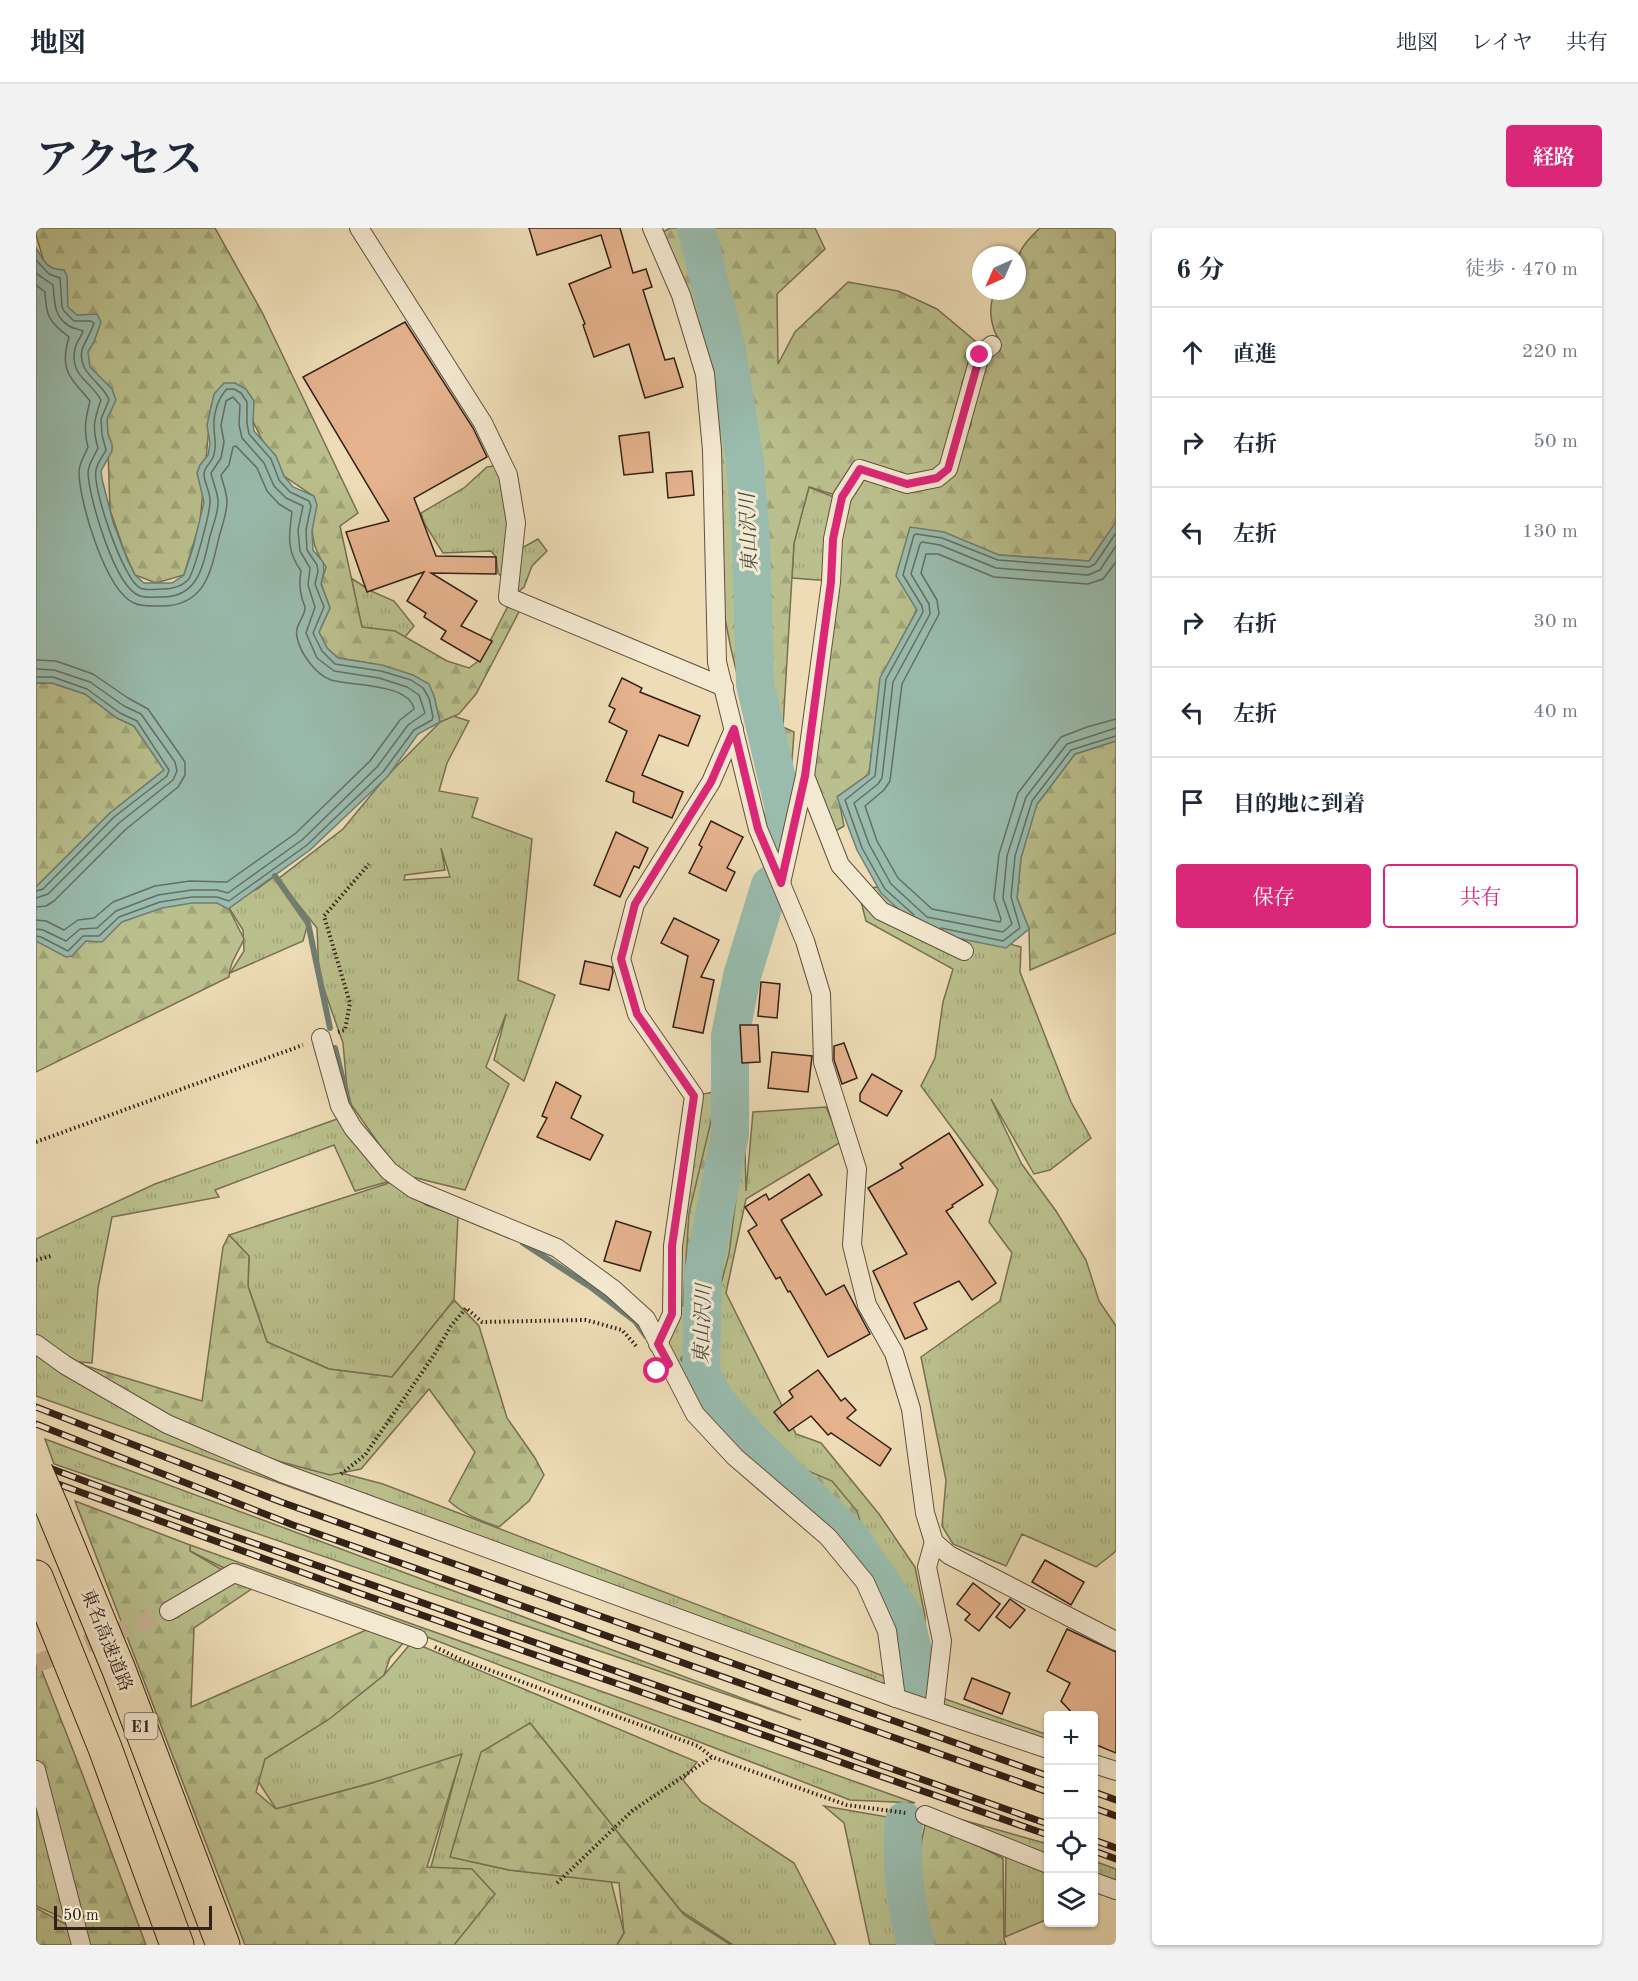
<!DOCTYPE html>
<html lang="ja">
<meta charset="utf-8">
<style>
:root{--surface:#fff;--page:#f2f2f3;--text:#1f2937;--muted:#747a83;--line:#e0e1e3;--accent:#db2777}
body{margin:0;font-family:"Old Standard TT","Noto Serif JP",serif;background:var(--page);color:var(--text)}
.controls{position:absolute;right:18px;bottom:18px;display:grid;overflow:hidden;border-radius:6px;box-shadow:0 2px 4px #0004}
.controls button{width:54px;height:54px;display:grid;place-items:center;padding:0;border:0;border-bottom:2px solid var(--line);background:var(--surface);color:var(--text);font:30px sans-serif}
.compass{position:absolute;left:936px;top:18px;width:54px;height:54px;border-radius:50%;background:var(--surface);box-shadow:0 2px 4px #0004;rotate:225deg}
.scale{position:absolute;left:18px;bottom:15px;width:158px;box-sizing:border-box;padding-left:6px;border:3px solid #342117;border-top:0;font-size:16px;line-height:21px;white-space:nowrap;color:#342117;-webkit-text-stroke:4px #f3e8d0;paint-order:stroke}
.stop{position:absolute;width:18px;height:18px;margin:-14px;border:4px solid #db2777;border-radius:50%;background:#fff}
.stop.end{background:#db2777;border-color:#fff;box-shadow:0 2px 6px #0008}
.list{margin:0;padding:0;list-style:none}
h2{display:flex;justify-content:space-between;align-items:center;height:78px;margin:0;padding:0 24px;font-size:26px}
h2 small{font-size:20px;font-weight:400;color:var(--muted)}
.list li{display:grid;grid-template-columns:39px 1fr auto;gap:18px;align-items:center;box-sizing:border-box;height:90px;padding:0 24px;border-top:2px solid var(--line)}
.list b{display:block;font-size:22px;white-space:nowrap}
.list em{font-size:20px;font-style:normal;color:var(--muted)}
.actions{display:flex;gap:12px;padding:18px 24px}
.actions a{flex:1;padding:14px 0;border:2px solid var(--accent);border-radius:6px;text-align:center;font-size:21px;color:var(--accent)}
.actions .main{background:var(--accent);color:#fff}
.icon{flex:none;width:33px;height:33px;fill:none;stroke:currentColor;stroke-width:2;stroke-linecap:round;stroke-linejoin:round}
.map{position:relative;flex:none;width:1080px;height:1717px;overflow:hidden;border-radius:6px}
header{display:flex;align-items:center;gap:36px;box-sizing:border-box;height:84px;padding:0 30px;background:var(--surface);border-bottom:2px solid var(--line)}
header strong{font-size:28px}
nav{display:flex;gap:33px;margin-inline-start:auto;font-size:21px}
.intro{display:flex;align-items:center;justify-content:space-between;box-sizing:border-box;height:144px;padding:0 36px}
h1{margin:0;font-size:42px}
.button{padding:15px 27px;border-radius:6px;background:var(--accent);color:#fff;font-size:21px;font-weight:700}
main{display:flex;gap:36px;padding:0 36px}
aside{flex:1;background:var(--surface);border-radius:6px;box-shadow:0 2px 4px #0004}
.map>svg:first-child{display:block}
</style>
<header>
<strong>地図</strong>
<nav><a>地図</a><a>レイヤ</a><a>共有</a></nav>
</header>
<div class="intro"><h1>アクセス</h1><a class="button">経路</a></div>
<main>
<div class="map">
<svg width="1080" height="1717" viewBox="0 0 1080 1717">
<defs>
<pattern id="grass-tufts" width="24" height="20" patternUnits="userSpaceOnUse" patternTransform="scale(1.5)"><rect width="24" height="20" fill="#bac08d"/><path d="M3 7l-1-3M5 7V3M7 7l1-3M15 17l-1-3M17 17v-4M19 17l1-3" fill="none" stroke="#a0a579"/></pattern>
<pattern id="forest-firs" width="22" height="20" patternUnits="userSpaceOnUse" patternTransform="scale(1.5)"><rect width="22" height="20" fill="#bac08d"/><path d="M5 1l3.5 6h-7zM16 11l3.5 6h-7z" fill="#a0a579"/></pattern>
</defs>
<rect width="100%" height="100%" fill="#eddcb6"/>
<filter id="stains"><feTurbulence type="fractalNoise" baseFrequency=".00333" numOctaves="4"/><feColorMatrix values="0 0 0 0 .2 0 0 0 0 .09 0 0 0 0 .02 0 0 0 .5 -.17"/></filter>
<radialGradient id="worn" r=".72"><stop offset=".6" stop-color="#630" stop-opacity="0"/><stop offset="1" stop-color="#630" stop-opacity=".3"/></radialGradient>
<g fill="url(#grass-tufts)" stroke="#777052" stroke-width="1.5" fill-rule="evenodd">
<polygon points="463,237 477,325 502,311 511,323 496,338 488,359 481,365 462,345 460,329 455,323 407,325 388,295 385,285 428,260 451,239"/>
<polygon points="773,259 805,272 795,353 756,350 758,315"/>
<polygon points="315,350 335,363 358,373 378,398 369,409 326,400"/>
<path d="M417 488 433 493 411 535 403 563 442 570 436 589 496 611 482 752 519 767 488 853 458 832 470 786 450 839 473 856 429 962 364 946 312 872 307 815 283 747 281 700 242 651 307 601 349 550 404 494ZM405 620 414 649 368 652 369 647 409 642Z"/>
<polygon points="239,648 272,695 267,713 194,745 208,723 207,702 190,675 221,661"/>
<polygon points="841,659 912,699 985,719 984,744 1035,874 1055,910 1014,942 998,946 955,871 985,935 1020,983 1050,1032 1063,1073 1080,1098 1080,1323 1060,1339 986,1306 970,1338 917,1316 906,1298 910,1252 885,1129 964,1073 976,1025 953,994 962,962 885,858 899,830 907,774 917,741 830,693 822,662"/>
<polygon points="700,859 708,875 710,963 717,884 790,879 805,914 710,971 690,1065 760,1206 785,1215 843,1286 879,1339 889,1388 889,1464 1012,1507 1012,1530 0,1168 0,1011 119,956 304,890 358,952 319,963 298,917 179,962 183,969 76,989 62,1060 56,1135 44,1134 79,1158 199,1217 347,1256 863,1454 829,1354 659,1186 622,1116 636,1086 658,868"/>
<polygon points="359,953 390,977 422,988 418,1072 356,1149 293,1141 231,1114 212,1058 213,1028 193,1007"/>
<polygon points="9,1211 765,1492 18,1236"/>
<polygon points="154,1317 879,1575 814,1572 378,1404 200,1346 154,1323"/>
<polygon points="376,1414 661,1534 647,1552 665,1574 758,1635 800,1717 697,1717 645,1683 494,1495 415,1629 473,1642 575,1653 588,1705 581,1717 374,1717 424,1531 240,1581 222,1553 228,1531 298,1487 348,1447"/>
<polygon points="0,1553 31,1692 0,1678"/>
<polygon points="788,1578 886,1595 877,1687 889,1717 834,1717 808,1595"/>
<polygon points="923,1591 1012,1616 1012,1633 923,1597"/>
<polygon points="970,1625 1012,1641 1012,1691 969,1709"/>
<polygon points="1058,1633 1080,1641 1080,1660 1058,1651"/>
</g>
<g fill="url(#forest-firs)" stroke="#777052" stroke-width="1.5">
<path d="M0 0H179L226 84 322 285 304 298 326 399 359 403 411 433 433 440 445 431 476 370 485 380 440 466 423 486 404 494 398 468 339 436 302 430 291 420 283 404 294 380 285 355 290 339C272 315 276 296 277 268L248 248 225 210 199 155 175 178 164 294 148 347 120 355 99 347 89 325 74 282 71 191 8 34 0 7Z"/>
<path d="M634 0H779L789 21 741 66 742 136 759 104 812 54 862 63 901 81 945 118 926 154 919 224 912 241 935 197 934 153 963 112C954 97 952 79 959 63H981C981 29 978 24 1004 0H1080V308L1053 333 963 327 881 382 854 432 839 497 833 546 802 568 808 598 789 609 769 546 806 269 773 259 758 315 747 499 758 504C756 540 751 577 749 613L740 608 695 421 679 340 656 104 620 8Z"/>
<polygon points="0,455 16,455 49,466 81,490 98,498 128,542 74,585 0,659"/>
<polygon points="1080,513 1080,705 994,742 993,701 981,670 985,630 999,579 1039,526"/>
<path d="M110 670 190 675 208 711C203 723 193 736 193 749L0 844V711Z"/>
<polygon points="689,873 704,939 693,1026 682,1067 647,1078 653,985 677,885"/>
<path d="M193 1007 213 1028 212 1058 231 1114 293 1141 356 1149 418 1072 443 1098 471 1190 499 1230 508 1247 493 1273 463 1299C445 1293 427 1286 413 1273L439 1224 393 1161 325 1241 294 1247 242 1233 199 1217 148 1195 69 1153 50 1138 166 1173 187 1019Z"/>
<polygon points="723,1222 796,1253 821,1283 830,1313 874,1383 883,1416 887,1463 876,1452 861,1393"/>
<polygon points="39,1273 154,1317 154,1323 217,1360 158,1400 155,1479 330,1402 368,1414 354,1430 348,1447 292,1492 229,1531 220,1564 240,1581 336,1555 426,1526 391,1639 436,1641 459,1666 418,1717 209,1717"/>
<polygon points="0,1428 44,1540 110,1717 0,1717 0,1680 31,1697 10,1556 0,1532"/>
<polygon points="494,1495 648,1687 695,1717 581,1717 588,1705 583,1655 473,1642 414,1629 445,1524"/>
<path d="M890 1593 967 1630 968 1711 970 1717H889C874 1676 880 1634 890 1593Z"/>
</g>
<g fill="#99bcae" stroke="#717e72" stroke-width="1.5">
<path d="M0 20C8 33 11 42 28 42L31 48 32 79 41 87 61 86 65 94 58 114 52 124 54 139 76 161 80 172 71 191 72 206 76 216V223L65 243 66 251 77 294 91 331 99 347 108 355H136L148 347 157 320 168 274 161 245 164 237 172 227 174 215 171 197 178 166 188 155H199L210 161 218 173 217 195 218 203 240 228 248 248 257 259 278 268 281 277 276 303 277 322 287 334 288 343 285 356 294 380 283 404 291 420 302 430 346 437 377 447 393 456 398 468 404 494 382 506 352 548 274 622 192 681 181 675H156L126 680 86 694 66 714 50 713 36 728 30 729 0 713V659L74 585 128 542 98 498 81 490 49 466 16 455H0Z"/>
<polygon points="1080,294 1080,513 1039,526 1001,576 985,630 981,670 993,701 970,720 886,703 845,665 821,622 801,569 833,546 844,450 881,382 860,348 874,299 908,304 963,327 1053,333"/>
</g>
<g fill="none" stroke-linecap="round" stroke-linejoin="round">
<g stroke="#666e62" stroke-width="1.5">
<path d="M0 32 13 46 24 50 26 79 28 83 38 93H55L58 95C55 105 48 115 46 122 41 146 67 154 73 172L65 191 66 207 70 222C67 228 61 235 60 242 56 260 87 351 104 360 110 363 121 361 127 361 137 361 145 359 152 352 158 345 175 282 174 272 174 263 168 255 168 246 168 238 177 234 178 226 181 216 178 209 178 199 177 186 182 170 191 161H198L205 165 211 174V195L213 206 235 231 243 252 254 264 273 273 275 278 270 302 271 322 281 337 282 343 279 356 288 379 277 405 286 423 299 436 345 443 375 452 387 460 393 470 397 489 396 492 378 502 347 544 271 617 193 673 181 669H156L124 674 83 689 63 708H47L32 723 5 709 0 708"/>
<path d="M0 45 17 57C19 74 17 88 33 98 38 101 43 101 47 103 45 110 40 114 39 121 33 148 55 153 65 172 58 192 56 199 62 220 59 227 52 236 52 245 53 270 79 360 104 368 110 370 119 369 126 369 163 369 167 337 174 308 177 297 183 283 182 272 181 263 177 254 175 245L185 230 188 214 185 197 190 173 197 169 204 177 203 197 206 210 228 235 238 258 250 270 267 278 262 302 264 323 274 340 272 357 279 379 270 405 281 430 298 443 343 450 371 459 383 467 389 485 372 497 341 539 266 612 192 665 181 662H156L122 667 80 683 61 700 44 701 30 713 7 702 0 701"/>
<path d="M0 57 9 64C10 88 13 94 33 109 23 143 34 149 54 173 50 189 47 202 52 219 49 227 43 235 43 244 43 274 70 363 98 375 106 379 117 378 125 378 169 378 175 344 183 309 186 298 191 285 191 274 191 265 187 256 185 247L193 237 197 219 200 218 221 240 231 263 243 276 256 284C253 307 250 322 265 343 263 353 263 360 266 370 266 373 268 375 269 379 270 388 258 397 261 409 264 425 279 446 295 452 315 458 373 455 378 481L364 492 334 533 260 605 191 654 154 653 119 658 77 674 58 690 42 692 28 702 10 693 0 692"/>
<polyline points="1080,318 1064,342 1052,347 960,340 904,317 886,314 884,316 875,346 893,376 894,386 857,454 846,550 842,556 818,575 833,616 855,656 891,689 967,704 976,696 967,670 971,628 990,569 1031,516 1080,500"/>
<polyline points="1080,334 1067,351 1052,356 958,349 902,326 890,326 885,345 901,372 903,386 866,456 854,553 848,562 829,578 841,613 862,650 896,681 964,694 965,691 958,670 963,626 982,565 1025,509 1051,499 1080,491"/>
<polyline points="0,432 20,433 57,446 92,470 112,481 149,534 149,547 142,559 89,602 18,673 10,678 0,679"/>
<polyline points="0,441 18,442 54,454 88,478 105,486 139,534 141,543 137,552 83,595 12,666 0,670"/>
<polyline points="0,449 17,449 51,461 84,485 101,493 133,542 131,548 78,589 7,661 0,663"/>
<polyline points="878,687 849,661 826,620 809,572 839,548 850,451 887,384 886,378 867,347 878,307 881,306 906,310 962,332 1053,339 1059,336 1080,305"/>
<polyline points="905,700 967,713 984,700 975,669 979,628 996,573 1035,522 1080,508"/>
</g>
<g stroke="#717e72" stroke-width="6">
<polyline points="239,648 272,695 294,800"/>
<polyline points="299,820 314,881"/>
<polyline points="487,1015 556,1060 599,1093 610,1108"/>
<polyline points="647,1131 665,1147"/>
</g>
<g stroke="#99bcae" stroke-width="38">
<polyline points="660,0 691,123 709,234 715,311 719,456 748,581 743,612"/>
<polyline points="734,657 706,748 694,808 694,906 667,1045 665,1147 681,1174 716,1214 814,1309 869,1390 880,1435 884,1466"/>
<path d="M868 1593C864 1635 869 1676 880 1717"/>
</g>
</g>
<g fill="#e4b28d" stroke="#342117" stroke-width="1.5">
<polygon points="493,0 584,0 597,45 610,41 616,59 607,62 629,132 638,130 647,159 609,170 593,116 558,129 547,97 549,96 533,56 575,39 565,7 501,27"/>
<polygon points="369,94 437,200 451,229 378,270 400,328 460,329 460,346 395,345 441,373 425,398 456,413 444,434 405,411 410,403 388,389 390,385 371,373 388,344 331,364 310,304 353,293 267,149"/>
<polygon points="613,204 617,244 588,247 583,208"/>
<polygon points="656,243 658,267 632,270 630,245"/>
<polygon points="586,450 606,460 604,464 664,488 652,518 623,507 606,547 647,564 636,590 597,574 598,564 570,553 591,503 573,494 579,481 573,478"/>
<polygon points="675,593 707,609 691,640 699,644 690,663 653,645 666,619 663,617"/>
<polygon points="580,604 612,620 603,640 598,638 584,669 558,657"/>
<polygon points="638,690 683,712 665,749 678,752 667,805 637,799 652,728 625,715"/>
<polygon points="549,733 576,739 577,744 573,762 544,756"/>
<polygon points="725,754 744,756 741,790 722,788"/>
<polygon points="704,797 722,797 724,834 706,835"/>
<polygon points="808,815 821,850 806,856 798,832 798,818"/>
<polygon points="736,824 776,828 772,864 732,860"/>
<polygon points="836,846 866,863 851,888 824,873 824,866"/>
<polygon points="520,854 545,868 535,890 567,907 554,932 501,909 511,890 506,888"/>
<polygon points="913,905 947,957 916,977 917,979 910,983 960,1055 936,1072 923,1053 878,1075 891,1101 869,1111 837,1043 871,1026 832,960 867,940 864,936"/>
<polygon points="773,946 786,967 745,992 790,1067 808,1057 834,1106 792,1129 754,1063 752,1064 744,1049 740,1051 712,1003 721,997 709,979 730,966 733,972"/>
<polygon points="580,993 615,1004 604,1043 568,1033"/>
<polygon points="782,1142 805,1173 809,1170 820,1182 811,1190 855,1221 844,1238 795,1205 792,1207 775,1188 753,1203 738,1184 757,1169 753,1163"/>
<polygon points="1009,1332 1048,1354 1035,1377 996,1354"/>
<polygon points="937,1355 964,1376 943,1403 929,1392 934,1386 921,1376"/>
<polygon points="974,1371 989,1382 974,1400 960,1389"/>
<polygon points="1031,1401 1080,1424 1080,1525 1058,1516 1058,1488 1039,1488 1025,1473 1034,1455 1011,1443"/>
<polygon points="936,1450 974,1465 966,1486 928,1471"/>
</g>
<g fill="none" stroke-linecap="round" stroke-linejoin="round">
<polyline stroke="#c8b796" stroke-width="18" stroke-dasharray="18 9" stroke-linecap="butt" points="0,1436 133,1383"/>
<defs>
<g id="street">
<polyline points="323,0 447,195 472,247 480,295 472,369 688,459"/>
<polyline points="616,0 645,67 669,146 676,222 681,434 722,601 769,713 785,766 787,834 821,941 816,1017 831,1077 858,1125 875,1181 889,1285 898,1314 913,1327 1080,1413"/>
<polyline points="745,655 769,548"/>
<polyline points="928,723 845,683 804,637 769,548 795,354 797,311 806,269 824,241 871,256 901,250 912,241 944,127 956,117"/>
<polyline points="285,810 304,878 317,900 353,943 378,961 521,1020 577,1061 610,1091 659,1186 699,1229 792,1309 829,1354 851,1403 860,1470"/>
<polyline points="0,1116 29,1137 131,1196 246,1245 860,1470 1012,1521"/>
<polyline points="622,1116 636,1086 637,1018 658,868 601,786 585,731 599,676 675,554 698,501"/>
<polyline points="133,1383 198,1345 382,1411"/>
<polyline points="898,1482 906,1413 891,1339 898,1314"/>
<polyline points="1058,1536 1080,1543"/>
<polyline points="0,1542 45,1717"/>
<polyline points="889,1587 1012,1636"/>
<polyline points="1058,1654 1080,1662"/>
</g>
<g id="highway">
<polyline points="16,1280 83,1442 187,1717"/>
<polyline points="0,1349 69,1520 141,1717"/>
</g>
</defs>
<use href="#street" stroke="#62503f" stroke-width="20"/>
<use href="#highway" stroke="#342117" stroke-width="35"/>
<g stroke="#342117" stroke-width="4" stroke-dasharray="1.5 3" stroke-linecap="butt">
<polyline points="302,804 309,802 314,775 288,688 333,636"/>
<polyline points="0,914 267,817"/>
<polyline points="0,1032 15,1028"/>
<polyline points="305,1246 329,1227 398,1127 415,1098 430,1080 446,1094 550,1092 586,1102 602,1120"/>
<polyline points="399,1419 426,1432 662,1518 676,1529 811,1577 870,1585"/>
<polyline points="521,1655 596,1583 676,1529"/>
</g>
<use href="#street" stroke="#f3e8d0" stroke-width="18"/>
<use href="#highway" stroke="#eddcb6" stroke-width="33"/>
<defs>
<g id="rail">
<polyline points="0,1179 245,1274 1012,1548"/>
<polyline points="0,1196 257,1297 1012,1564"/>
<polyline points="0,1235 172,1299 1012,1596"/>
<polyline points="0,1248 320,1364 1012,1607"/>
<polyline points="1058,1564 1080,1572"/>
<polyline points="1058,1580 1080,1588"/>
<polyline points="1058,1612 1080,1620"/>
<polyline points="1058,1623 1080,1631"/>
</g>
</defs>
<use href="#rail" stroke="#342117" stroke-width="7"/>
<use href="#rail" stroke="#f3e8d0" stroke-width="4.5" stroke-dasharray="14" stroke-linecap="butt"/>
<defs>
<polyline id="highway-bridge" points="0,1243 16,1280"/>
</defs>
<use href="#highway-bridge" stroke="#342117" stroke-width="35" stroke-linecap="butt"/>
<use href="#highway-bridge" stroke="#eddcb6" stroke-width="33"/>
</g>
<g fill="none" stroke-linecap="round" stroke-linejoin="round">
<polyline stroke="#db2777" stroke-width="8" points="621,1143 633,1136 622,1116 636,1086 636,1018 658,868 601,786 585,731 599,676 675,554 698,501 722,601 745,655 769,548 795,354 797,311 806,269 824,241 871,256 901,250 912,241 944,127"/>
</g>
<g text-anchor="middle" stroke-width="6" stroke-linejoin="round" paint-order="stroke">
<rect fill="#f3e8d0" stroke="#6d5d4e" stroke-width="1.5" x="88.5" y="1485" width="33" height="26" rx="4.5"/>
<g font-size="16" font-weight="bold" fill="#342117">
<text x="105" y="1504">E1</text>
</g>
<g font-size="18" fill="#342117" stroke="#f3e8d0">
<text transform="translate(71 1412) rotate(68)" y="6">東名高速道路</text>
</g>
<g font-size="20" font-style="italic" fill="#525044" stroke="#f3e8d0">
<text transform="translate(712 305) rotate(-92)" y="7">東山沢川</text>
<text transform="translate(666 1096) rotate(-88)" y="7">東山沢川</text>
</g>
</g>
<rect width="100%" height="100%" filter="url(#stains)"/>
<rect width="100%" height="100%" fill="url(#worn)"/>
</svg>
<div class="controls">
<button>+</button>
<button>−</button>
<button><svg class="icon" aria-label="locate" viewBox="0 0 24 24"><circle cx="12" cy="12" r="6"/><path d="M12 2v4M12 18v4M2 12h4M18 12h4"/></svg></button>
<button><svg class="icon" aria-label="layers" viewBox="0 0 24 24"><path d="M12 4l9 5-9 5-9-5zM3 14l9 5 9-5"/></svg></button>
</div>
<svg class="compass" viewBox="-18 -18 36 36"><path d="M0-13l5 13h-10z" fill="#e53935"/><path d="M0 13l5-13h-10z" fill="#747a83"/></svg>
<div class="scale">50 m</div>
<div class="stop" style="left:621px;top:1143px"></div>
<div class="stop end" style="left:944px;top:127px"></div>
</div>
<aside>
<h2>6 分<small>徒歩 · 470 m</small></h2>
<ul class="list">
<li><svg class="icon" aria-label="ahead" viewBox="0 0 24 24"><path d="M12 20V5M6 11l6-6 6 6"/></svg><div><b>直進</b></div><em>220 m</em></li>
<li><svg class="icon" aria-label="right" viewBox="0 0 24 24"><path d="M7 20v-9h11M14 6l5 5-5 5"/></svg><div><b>右折</b></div><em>50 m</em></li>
<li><svg class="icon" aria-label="left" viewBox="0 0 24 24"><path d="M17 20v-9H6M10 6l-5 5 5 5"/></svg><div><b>左折</b></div><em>130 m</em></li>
<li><svg class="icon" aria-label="right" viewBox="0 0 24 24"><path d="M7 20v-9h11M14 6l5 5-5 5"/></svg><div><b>右折</b></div><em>30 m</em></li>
<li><svg class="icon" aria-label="left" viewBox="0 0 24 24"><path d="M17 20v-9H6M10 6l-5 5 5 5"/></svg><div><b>左折</b></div><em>40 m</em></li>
<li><svg class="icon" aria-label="arrive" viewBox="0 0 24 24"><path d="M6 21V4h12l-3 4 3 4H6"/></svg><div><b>目的地に到着</b></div></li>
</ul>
<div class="actions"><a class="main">保存</a><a>共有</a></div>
</aside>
</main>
